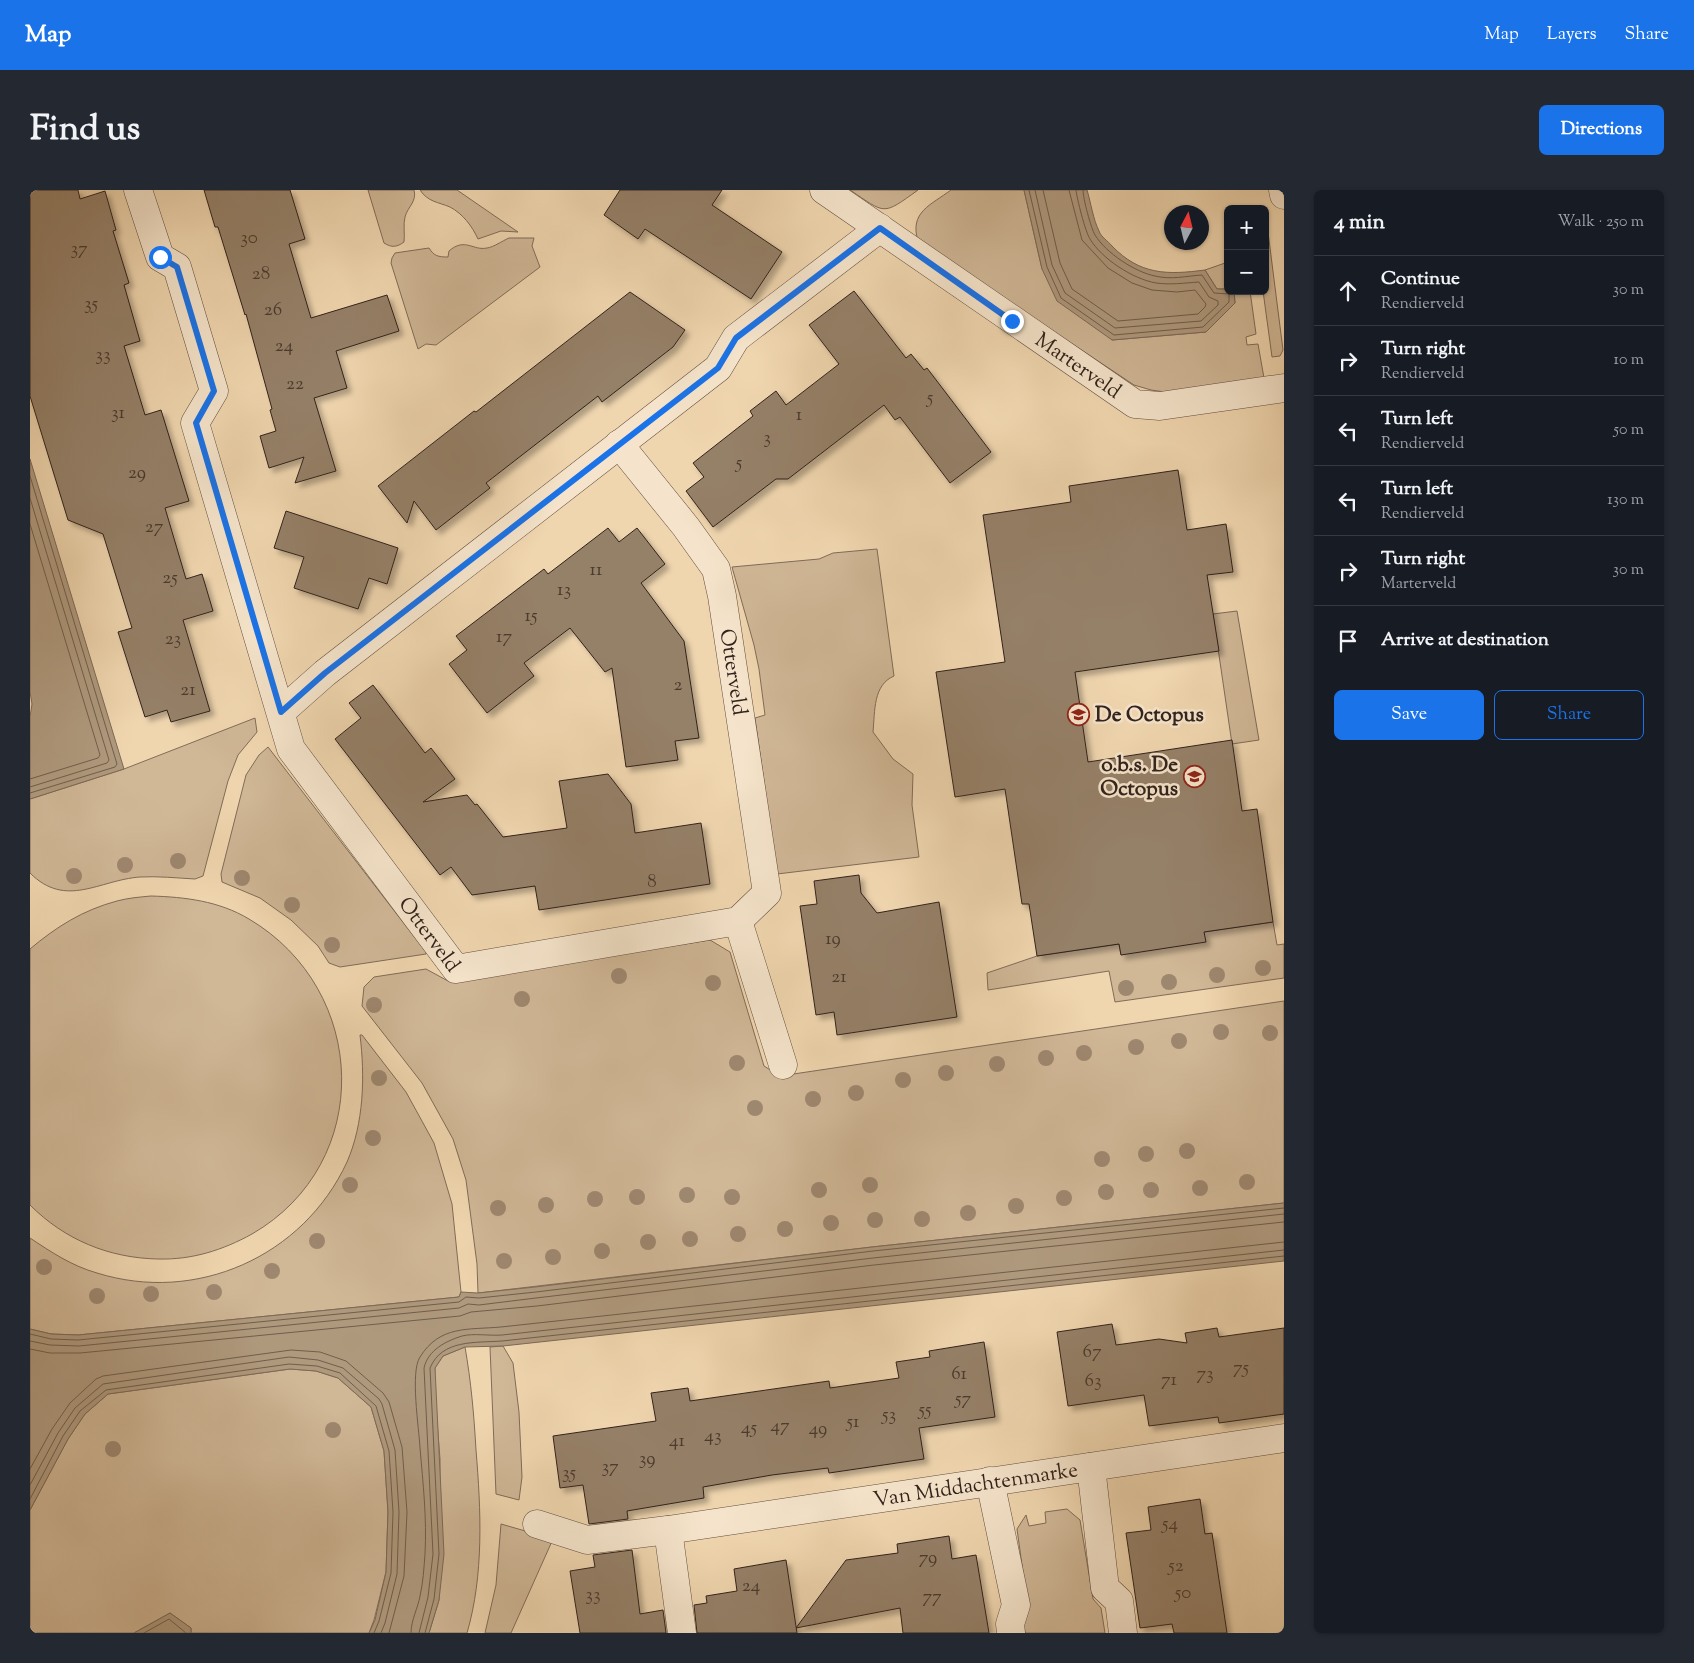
<!DOCTYPE html>
<meta charset="utf-8">
<style>
:root{--surface:#171b24;--page:#242831;--text:#f1f3f6;--muted:#9ea1a6;--line:#363941;--accent:#1a73e8}
body{margin:0;font-family:"Sorts Mill Goudy",serif;background:var(--page);color:var(--text)}
.controls{position:absolute;right:15px;top:15px;display:grid;overflow:hidden;border-radius:8px;box-shadow:0 1px 4px #0004}
.controls button{width:45px;height:45px;display:grid;place-items:center;padding:0;border:0;border-bottom:1px solid var(--line);background:var(--surface);color:var(--text);font:25px sans-serif}
.compass{position:absolute;left:1134px;top:15px;width:45px;height:45px;border-radius:50%;background:var(--surface);box-shadow:0 1px 4px #0004;rotate:7deg}
.stop{position:absolute;width:15px;height:15px;margin:-11px;border:4px solid #1a73e8;border-radius:50%;background:#fff}
.stop.end{background:#1a73e8;border-color:#fff;box-shadow:0 1px 5px #0008}
.list{margin:0;padding:0;list-style:none}
h2{display:flex;justify-content:space-between;align-items:center;height:65px;margin:0;padding:0 20px;font-size:21px}
h2 small{font-size:16px;font-weight:400;color:var(--muted)}
.list li{display:grid;grid-template-columns:32px 1fr auto;gap:15px;align-items:center;box-sizing:border-box;height:70px;padding:0 20px;border-top:1px solid var(--line)}
.list b{display:block;font-size:19px;white-space:nowrap}
.list p{margin:0;font-size:16px;white-space:nowrap;color:var(--muted)}
.list em{font-size:16px;font-style:normal;color:var(--muted)}
.actions{display:flex;gap:10px;padding:15px 20px}
.actions a{flex:1;padding:11px 0;border:1px solid var(--accent);border-radius:8px;text-align:center;font-size:18px;color:var(--accent)}
.actions .main{background:var(--accent);color:#fff}
.icon{flex:none;width:28px;height:28px;fill:none;stroke:currentColor;stroke-width:2;stroke-linecap:round;stroke-linejoin:round}
.map{position:relative;flex:none;width:1254px;height:1443px;overflow:hidden;border-radius:8px}
header{display:flex;align-items:center;gap:30px;box-sizing:border-box;height:70px;padding:0 25px;background:var(--accent);color:#fff}
header strong{font-size:24px}
nav{display:flex;gap:28px;margin-inline-start:auto;font-size:18px}
.intro{display:flex;align-items:center;justify-content:space-between;box-sizing:border-box;height:120px;padding:0 30px}
h1{margin:0;font-size:35px}
.button{padding:12px 22px;border-radius:8px;background:var(--accent);color:#fff;font-size:18px;font-weight:700}
main{display:flex;gap:30px;padding:0 30px}
aside{flex:1;background:var(--surface);border-radius:8px;box-shadow:0 1px 4px #0004}
.map>svg:first-child{display:block}
</style>
<header>
<strong>Map</strong>
<nav><a>Map</a><a>Layers</a><a>Share</a></nav>
</header>
<div class="intro"><h1>Find us</h1><a class="button">Directions</a></div>
<main>
<div class="map">
<svg width="1254" height="1443" viewBox="0 0 1254 1443">
<defs>
<filter id="shadow"><feDropShadow dx="4.5" dy="4.5" stdDeviation="2.5" flood-color="#0004"/></filter>
</defs>
<rect width="100%" height="100%" fill="#f0d6af"/>
<filter id="stains"><feTurbulence type="fractalNoise" baseFrequency=".004" numOctaves="4"/><feColorMatrix values="0 0 0 0 .2 0 0 0 0 .09 0 0 0 0 .02 0 0 0 .5 -.17"/></filter>
<radialGradient id="worn" r=".72"><stop offset=".6" stop-color="#630" stop-opacity="0"/><stop offset="1" stop-color="#630" stop-opacity=".3"/></radialGradient>
<g fill="#d0b796" stroke="#816c59">
<path d="M338 0H384C387 12 378 16 375 27 373 34 375 44 374 52 367 57 362 58 354 53Z"/>
<path d="M390 0H427L488 42 471 41 448 49C442 36 433 24 420 17 408 12 398 12 390 0Z"/>
<path d="M820 0H888C852 26 856 24 820 0Z"/>
<path d="M921 0H994L1012 79 1082 150 1176 142 1205 113 1204 101H1220L1226 144 1216 147 1217 155 1228 154 1234 188 1142 203 1121 200 1104 195 888 51C879 22 901 15 921 0Z"/>
<polygon points="1235,42 1238,42 1253,160 1250,166 1242,167 1233,101 1235,101"/>
<path d="M479 48H504L502 56 510 77 406 155 396 154 388 159 361 73 362 68 365 63 399 58C404 66 408 67 418 67L419 61C435 47 443 61 457 58 464 57 472 51 479 48Z"/>
<polygon points="1198,72 1198,99 1187,99 1175,80"/>
<path d="M847 359 864 486C843 495 845 521 843 542L863 569 883 584 882 615 889 667 747 684 725 528 735 525 729 479 724 455 702 377 789 369 803 363Z"/>
<polygon points="1207,421 1229,550 1202,554 1183,424"/>
<path d="M225 528 227 542 208 565 198 591 173 686 165 689C147 688 128 686 110 687 69 690 36 719 0 683V609L94 579Z"/>
<polygon points="238,557 396,762 396,764 310,777 299,773 288,756 261,730 230,708 192,692 191,684 216,585 229,565"/>
<path d="M121 706C155 707 189 711 219 729 339 800 345 973 222 1044 193 1060 162 1070 128 1069 79 1068 35 1050 0 1015V759C26 737 53 720 87 711 98 708 110 707 121 706Z"/>
<polygon points="1243,732 1247,755 1254,754 1254,788 1085,812 1079,781 958,800 957,783 1007,766 1089,754 1091,765 1174,742"/>
<polygon points="680,750 700,762 734,876 750,886 1254,811 1254,1013 842,1057 448,1103 447,1074 436,990 423,949 392,893 332,816 334,797 344,787 396,779 418,791"/>
<path d="M330 845H332L376 902 404 953 422 1014 431 1102 429 1107 48 1145 21 1144 0 1139V1048C21 1062 42 1076 67 1083 166 1114 273 1067 317 972 334 933 335 886 330 845Z"/>
<polygon points="473,1156 483,1173 489,1222 492,1287 489,1310 466,1304 460,1157"/>
<path d="M435 1157C441 1191 444 1225 446 1260 451 1320 454 1385 437 1443H399L409 1410 410 1269 404 1194 405 1178 413 1166Z"/>
<polygon points="260,1179 286,1181 308,1188 341,1217 354,1261 358,1322 356,1382 344,1430 339,1443 161,1443 161,1438 140,1423 104,1443 0,1443 0,1320 38,1249 55,1224 78,1204"/>
<polygon points="1037,1319 1050,1330 1063,1409 1071,1418 1075,1443 995,1443 992,1428 998,1418 987,1339 996,1325 999,1336 1016,1333 1015,1322"/>
<polygon points="471,1334 523,1349 481,1443 455,1443 466,1395"/>
</g>
<g fill="#af997d" stroke="#7d6956">
<path d="M994 0H1057C1061 13 1063 29 1069 41 1071 47 1078 51 1082 56 1110 85 1137 85 1175 80L1187 99H1198V101H1204L1205 113 1176 142 1082 150 1027 111 1012 79Z"/>
<polygon points="0,269 94,579 0,609 0,527 2,514 0,502"/>
<polygon points="1254,1013 1254,1071 473,1156 435,1157 413,1166 405,1178 414,1364 409,1410 399,1443 339,1443 345,1430 356,1382 358,1322 354,1261 341,1217 308,1188 286,1181 260,1179 78,1204 55,1224 38,1249 0,1320 0,1139 21,1144 48,1145 429,1107 431,1102 448,1103 505,1097 842,1057"/>
<polygon points="140,1423 161,1438 161,1443 104,1443"/>
</g>
<g fill="none" stroke-linecap="round" stroke-linejoin="round">
<g stroke="#705e4c" stroke-width="1">
<path d="M999 0 1017 77 1031 108 1084 145 1173 137 1199 112V104L1184 103 1172 85C1156 86 1141 90 1125 86 1105 82 1076 63 1065 45 1061 38 1053 9 1053 0"/>
<path d="M1005 0 1022 75 1035 103 1085 138 1171 131 1188 115V111L1179 107 1169 92C1154 93 1141 95 1126 93 1103 89 1072 69 1060 49 1055 41 1047 9 1046 0"/>
<polyline points="1013,0 1030,73 1042,99 1088,131 1168,124 1175,117 1176,114 1165,100 1147,102 1122,100 1102,93 1078,78 1052,50 1039,0"/>
<polyline points="0,286 87,574 85,577 0,603"/>
<polyline points="0,308 79,570 77,573 0,597"/>
<polyline points="0,334 70,565 68,568 0,589"/>
<polyline points="0,1144 21,1149 48,1150 429,1112 436,1107 449,1108 506,1102 843,1061 1254,1018"/>
<polyline points="0,1151 20,1155 49,1156 429,1118 438,1114 449,1115 506,1108 843,1068 1254,1024"/>
<polyline points="0,1159 20,1163 50,1163 430,1126 441,1122 507,1116 844,1075 1254,1032"/>
<polyline points="0,1279 22,1239 40,1213 66,1189 73,1186 261,1160 290,1162 316,1171 353,1203 359,1212 372,1257 377,1322 374,1386 359,1443"/>
<polyline points="0,1295 28,1243 45,1218 73,1194 259,1167 288,1170 313,1178 349,1209 352,1214 365,1260 369,1322 367,1384 355,1433 351,1443"/>
<polyline points="0,1309 33,1246 50,1221 76,1200 259,1174 287,1176 310,1183 346,1216 359,1261 363,1322 361,1383 349,1431 344,1443"/>
<polyline points="114,1443 139,1429 156,1443"/>
<path d="M381 1443C381 1430 388 1418 390 1406 393 1393 394 1378 395 1364 397 1329 393 1293 390 1258 389 1238 380 1182 390 1167 410 1135 438 1140 471 1137L1254 1052"/>
<path d="M389 1443 398 1407 403 1364 394 1178C398 1160 416 1151 432 1146 444 1143 459 1146 472 1145L1254 1060"/>
<path d="M395 1443 404 1409 409 1364 400 1178C412 1149 446 1153 472 1151L1254 1066"/>
</g>
</g>
<g fill="#958068" stroke="#32221c" filter="url(#shadow)">
<polygon points="0,0 48,0 50,9 75,1 86,40 83,41 99,93 94,95 110,151 94,156 115,225 131,220 159,311 135,318 156,389 172,384 183,421 153,430 180,521 141,532 137,520 115,527 88,442 102,438 73,344 38,330 0,206"/>
<polygon points="174,0 260,0 275,49 259,54 281,128 357,105 369,141 306,161 317,198 284,208 306,281 265,293 274,267 239,278 230,246 246,241 240,220 242,219 216,124 215,125 188,37 185,37"/>
<polygon points="590,0 692,0 682,15 752,62 721,109 615,39 608,49 574,25"/>
<polygon points="824,101 876,168 881,164 894,180 897,178 961,262 920,293 870,227 865,230 854,215 758,289 746,289 683,337 656,301 674,287 663,273 723,226 720,221 746,201 756,215 809,174 779,135"/>
<polygon points="600,102 655,140 643,157 572,212 568,206 456,293 460,298 406,340 384,311 377,333 348,296 444,221 446,222"/>
<polygon points="1148,280 1157,340 1196,334 1203,382 1177,385 1189,461 1045,482 1058,572 1202,550 1212,621 1227,619 1243,732 1174,742 1176,752 1091,765 1089,754 1007,766 999,714 992,714 975,599 925,607 906,482 975,472 953,325 1041,312 1039,296"/>
<polygon points="256,321 368,358 357,394 339,388 328,419 264,398 274,367 244,358"/>
<polygon points="578,338 589,352 607,338 635,374 611,393 654,451 669,548 645,551 648,570 596,577 582,478 575,482 540,438 494,473 504,486 457,523 419,474 437,460 426,446 514,379 518,384"/>
<polygon points="343,495 395,563 401,558 425,589 393,612 437,605 445,615 447,614 473,647 537,638 529,591 578,584 601,614 605,643 671,633 680,694 509,720 505,696 442,705 421,677 410,685 305,549 331,528 319,513"/>
<polygon points="829,685 831,703 847,723 909,712 927,827 807,845 804,822 786,825 770,716 787,714 784,691"/>
<polygon points="1082,1134 1086,1155 1129,1149 1157,1153 1155,1143 1187,1138 1189,1147 1254,1138 1254,1224 1189,1233 1188,1227 1119,1236 1114,1205 1038,1216 1027,1142"/>
<polygon points="954,1152 965,1227 889,1238 894,1269 799,1283 798,1278 742,1285 673,1297 674,1308 597,1321 598,1329 559,1334 553,1295 530,1298 523,1246 626,1231 621,1203 658,1198 660,1211 799,1191 800,1198 834,1193 869,1188 866,1172 900,1167 899,1161"/>
<polygon points="1170,1309 1175,1344 1182,1343 1197,1443 1144,1443 1142,1434 1110,1438 1096,1343 1121,1340 1118,1317"/>
<polygon points="919,1346 922,1369 946,1365 959,1443 873,1443 870,1418 766,1438 816,1370 868,1363 867,1354"/>
<polygon points="602,1360 610,1424 633,1420 636,1443 550,1443 540,1381 565,1377 563,1365"/>
<polygon points="756,1370 767,1443 667,1443 664,1415 677,1413 676,1406 707,1401 704,1379"/>
</g>
<g fill="none" stroke-linecap="round" stroke-linejoin="round">
<defs>
<g id="minor">
<path id="s1" d="M108 0 130 67 147 77 184 201 165 233 261 559 426 779 708 731 737 703 692 406 686 379 656 337 589 254"/>
<path id="s2" d="M794 0 1105 214 1130 216 1254 198"/>
<polyline points="1253,0 1254,5"/>
<polyline points="251,522 295,483 688,178 706,148 850,38"/>
<polyline points="708,731 753,875"/>
<polyline points="1061,1277 1075,1398 1089,1411 1093,1443"/>
<polyline points="960,1291 986,1415 980,1434 981,1443"/>
<path id="s3" d="M507 1334 557 1350 638 1340 1254 1248"/>
<polyline points="638,1340 652,1443"/>
</g>
</defs>
<use href="#minor" stroke="#624f41" stroke-width="29"/>
<use href="#minor" stroke="#f5e4cb" stroke-width="28"/>
</g>
<g fill="#9e876f">
<circle cx="148" cy="671" r="8"/>
<circle cx="95" cy="675" r="8"/>
<circle cx="44" cy="686" r="8"/>
<circle cx="212" cy="688" r="8"/>
<circle cx="262" cy="715" r="8"/>
<circle cx="302" cy="755" r="8"/>
<circle cx="1233" cy="778" r="8"/>
<circle cx="1187" cy="785" r="8"/>
<circle cx="589" cy="786" r="8"/>
<circle cx="1139" cy="792" r="8"/>
<circle cx="683" cy="793" r="8"/>
<circle cx="1096" cy="798" r="8"/>
<circle cx="492" cy="809" r="8"/>
<circle cx="344" cy="815" r="8"/>
<circle cx="1191" cy="842" r="8"/>
<circle cx="1240" cy="843" r="8"/>
<circle cx="1149" cy="851" r="8"/>
<circle cx="1106" cy="857" r="8"/>
<circle cx="1054" cy="863" r="8"/>
<circle cx="1016" cy="868" r="8"/>
<circle cx="707" cy="873" r="8"/>
<circle cx="967" cy="874" r="8"/>
<circle cx="916" cy="883" r="8"/>
<circle cx="349" cy="888" r="8"/>
<circle cx="873" cy="890" r="8"/>
<circle cx="826" cy="903" r="8"/>
<circle cx="783" cy="909" r="8"/>
<circle cx="725" cy="918" r="8"/>
<circle cx="343" cy="948" r="8"/>
<circle cx="1157" cy="961" r="8"/>
<circle cx="1116" cy="964" r="8"/>
<circle cx="1072" cy="969" r="8"/>
<circle cx="1217" cy="992" r="8"/>
<circle cx="320" cy="995" r="8"/>
<circle cx="840" cy="995" r="8"/>
<circle cx="1170" cy="998" r="8"/>
<circle cx="789" cy="1000" r="8"/>
<circle cx="1121" cy="1000" r="8"/>
<circle cx="1076" cy="1002" r="8"/>
<circle cx="657" cy="1005" r="8"/>
<circle cx="607" cy="1007" r="8"/>
<circle cx="702" cy="1007" r="8"/>
<circle cx="1034" cy="1008" r="8"/>
<circle cx="565" cy="1009" r="8"/>
<circle cx="516" cy="1015" r="8"/>
<circle cx="986" cy="1016" r="8"/>
<circle cx="468" cy="1018" r="8"/>
<circle cx="938" cy="1023" r="8"/>
<circle cx="892" cy="1029" r="8"/>
<circle cx="845" cy="1030" r="8"/>
<circle cx="801" cy="1033" r="8"/>
<circle cx="755" cy="1039" r="8"/>
<circle cx="708" cy="1044" r="8"/>
<circle cx="660" cy="1049" r="8"/>
<circle cx="287" cy="1051" r="8"/>
<circle cx="618" cy="1052" r="8"/>
<circle cx="572" cy="1061" r="8"/>
<circle cx="523" cy="1067" r="8"/>
<circle cx="474" cy="1071" r="8"/>
<circle cx="14" cy="1077" r="8"/>
<circle cx="242" cy="1081" r="8"/>
<circle cx="184" cy="1102" r="8"/>
<circle cx="121" cy="1104" r="8"/>
<circle cx="67" cy="1106" r="8"/>
<circle cx="303" cy="1240" r="8"/>
<circle cx="83" cy="1259" r="8"/>
</g>
<g fill="none" stroke-linecap="round" stroke-linejoin="round">
<polyline stroke="#1a73e8" stroke-width="6" points="130,67 147,77 184,201 166,233 251,522 295,483 688,178 706,148 850,38 982,131"/>
</g>
<defs>
<symbol id="school-ring" viewBox="-11 -11 22 22"><circle r="9.5" fill="#f5e4cb" stroke="#8f2418" stroke-width="1.5"/><path d="M0-5L7-2L0 1L-7-2ZM-4 1L0 2.5L4 1V4Q0 6-4 4Z" fill="#8f2418"/></symbol>
</defs>
<g fill-rule="evenodd">
<use href="#school-ring" x="1036" y="512" width="25" height="25"/>
<use href="#school-ring" x="1152" y="574" width="25" height="25"/>
</g>
<g text-anchor="middle" stroke-width="5" stroke-linejoin="round" paint-order="stroke">
<g font-size="19" fill="#4b3a2f">
<text x="219" y="53">30</text>
<text x="49" y="64">37</text>
<text x="231" y="89">28</text>
<text x="61" y="119">35</text>
<text x="243" y="125">26</text>
<text x="254" y="161">24</text>
<text x="73" y="170">33</text>
<text x="265" y="199">22</text>
<text x="900" y="213">5</text>
<text x="88" y="228">31</text>
<text x="769" y="230">1</text>
<text x="737" y="253">3</text>
<text x="709" y="278">5</text>
<text x="107" y="288">29</text>
<text x="124" y="342">27</text>
<text x="566" y="385">11</text>
<text x="140" y="393">25</text>
<text x="534" y="405">13</text>
<text x="501" y="431">15</text>
<text x="474" y="452">17</text>
<text x="143" y="454">23</text>
<text x="648" y="500">2</text>
<text x="158" y="505">21</text>
<text x="622" y="697">8</text>
<text x="803" y="754">19</text>
<text x="809" y="792">21</text>
<text x="1062" y="1167">67</text>
<text x="1211" y="1183">75</text>
<text x="929" y="1189">61</text>
<text x="1175" y="1189">73</text>
<text x="1139" y="1195">71</text>
<text x="1063" y="1196">63</text>
<text x="933" y="1214">57</text>
<text x="895" y="1225">55</text>
<text x="859" y="1230">53</text>
<text x="823" y="1237">51</text>
<text x="750" y="1241">47</text>
<text x="719" y="1243">45</text>
<text x="788" y="1244">49</text>
<text x="683" y="1251">43</text>
<text x="647" y="1256">41</text>
<text x="617" y="1274">39</text>
<text x="580" y="1282">37</text>
<text x="539" y="1288">35</text>
<text x="1140" y="1339">54</text>
<text x="898" y="1373">79</text>
<text x="1146" y="1381">52</text>
<text x="721" y="1401">24</text>
<text x="1153" y="1408">50</text>
<text x="563" y="1410">33</text>
<text x="902" y="1412">77</text>
</g>
<g font-size="21" fill="#32221c" stroke="#f5e4cb">
<text dy="7" stroke="none"><textPath href="#s2" startOffset="309">Marterveld</textPath></text>
<text transform="translate(704 482) rotate(81)" y="7">Otterveld</text>
<text dy="7" stroke="none"><textPath href="#s1" startOffset="828">Otterveld</textPath></text>
<text dy="7" stroke="none"><textPath href="#s3" startOffset="445">Van Middachtenmarke</textPath></text>
</g>
<g font-size="21" font-weight="bold" fill="#32221c" stroke="#f5e4cb" text-anchor="start">
<text x="1065" y="531">De Octopus</text>
<text x="1148" y="581" text-anchor="end">o.b.s. De<tspan x="1148" dy="24">Octopus</tspan></text>
</g>
</g>
<rect width="100%" height="100%" filter="url(#stains)"/>
<rect width="100%" height="100%" fill="url(#worn)"/>
</svg>
<div class="controls">
<button>+</button>
<button>−</button>
</div>
<svg class="compass" viewBox="-18 -18 36 36"><path d="M0-13l5 13h-10z" fill="#e53935"/><path d="M0 13l5-13h-10z" fill="#9ea1a6"/></svg>
<div class="stop" style="left:130px;top:67px"></div>
<div class="stop end" style="left:982px;top:131px"></div>
</div>
<aside>
<h2>4 min<small>Walk · 250 m</small></h2>
<ul class="list">
<li><svg class="icon" aria-label="ahead" viewBox="0 0 24 24"><path d="M12 20V5M6 11l6-6 6 6"/></svg><div><b>Continue</b><p>Rendierveld</p></div><em>30 m</em></li>
<li><svg class="icon" aria-label="right" viewBox="0 0 24 24"><path d="M7 20v-9h11M14 6l5 5-5 5"/></svg><div><b>Turn right</b><p>Rendierveld</p></div><em>10 m</em></li>
<li><svg class="icon" aria-label="left" viewBox="0 0 24 24"><path d="M17 20v-9H6M10 6l-5 5 5 5"/></svg><div><b>Turn left</b><p>Rendierveld</p></div><em>50 m</em></li>
<li><svg class="icon" aria-label="left" viewBox="0 0 24 24"><path d="M17 20v-9H6M10 6l-5 5 5 5"/></svg><div><b>Turn left</b><p>Rendierveld</p></div><em>130 m</em></li>
<li><svg class="icon" aria-label="right" viewBox="0 0 24 24"><path d="M7 20v-9h11M14 6l5 5-5 5"/></svg><div><b>Turn right</b><p>Marterveld</p></div><em>30 m</em></li>
<li><svg class="icon" aria-label="arrive" viewBox="0 0 24 24"><path d="M6 21V4h12l-3 4 3 4H6"/></svg><div><b>Arrive at destination</b></div></li>
</ul>
<div class="actions"><a class="main">Save</a><a>Share</a></div>
</aside>
</main>
